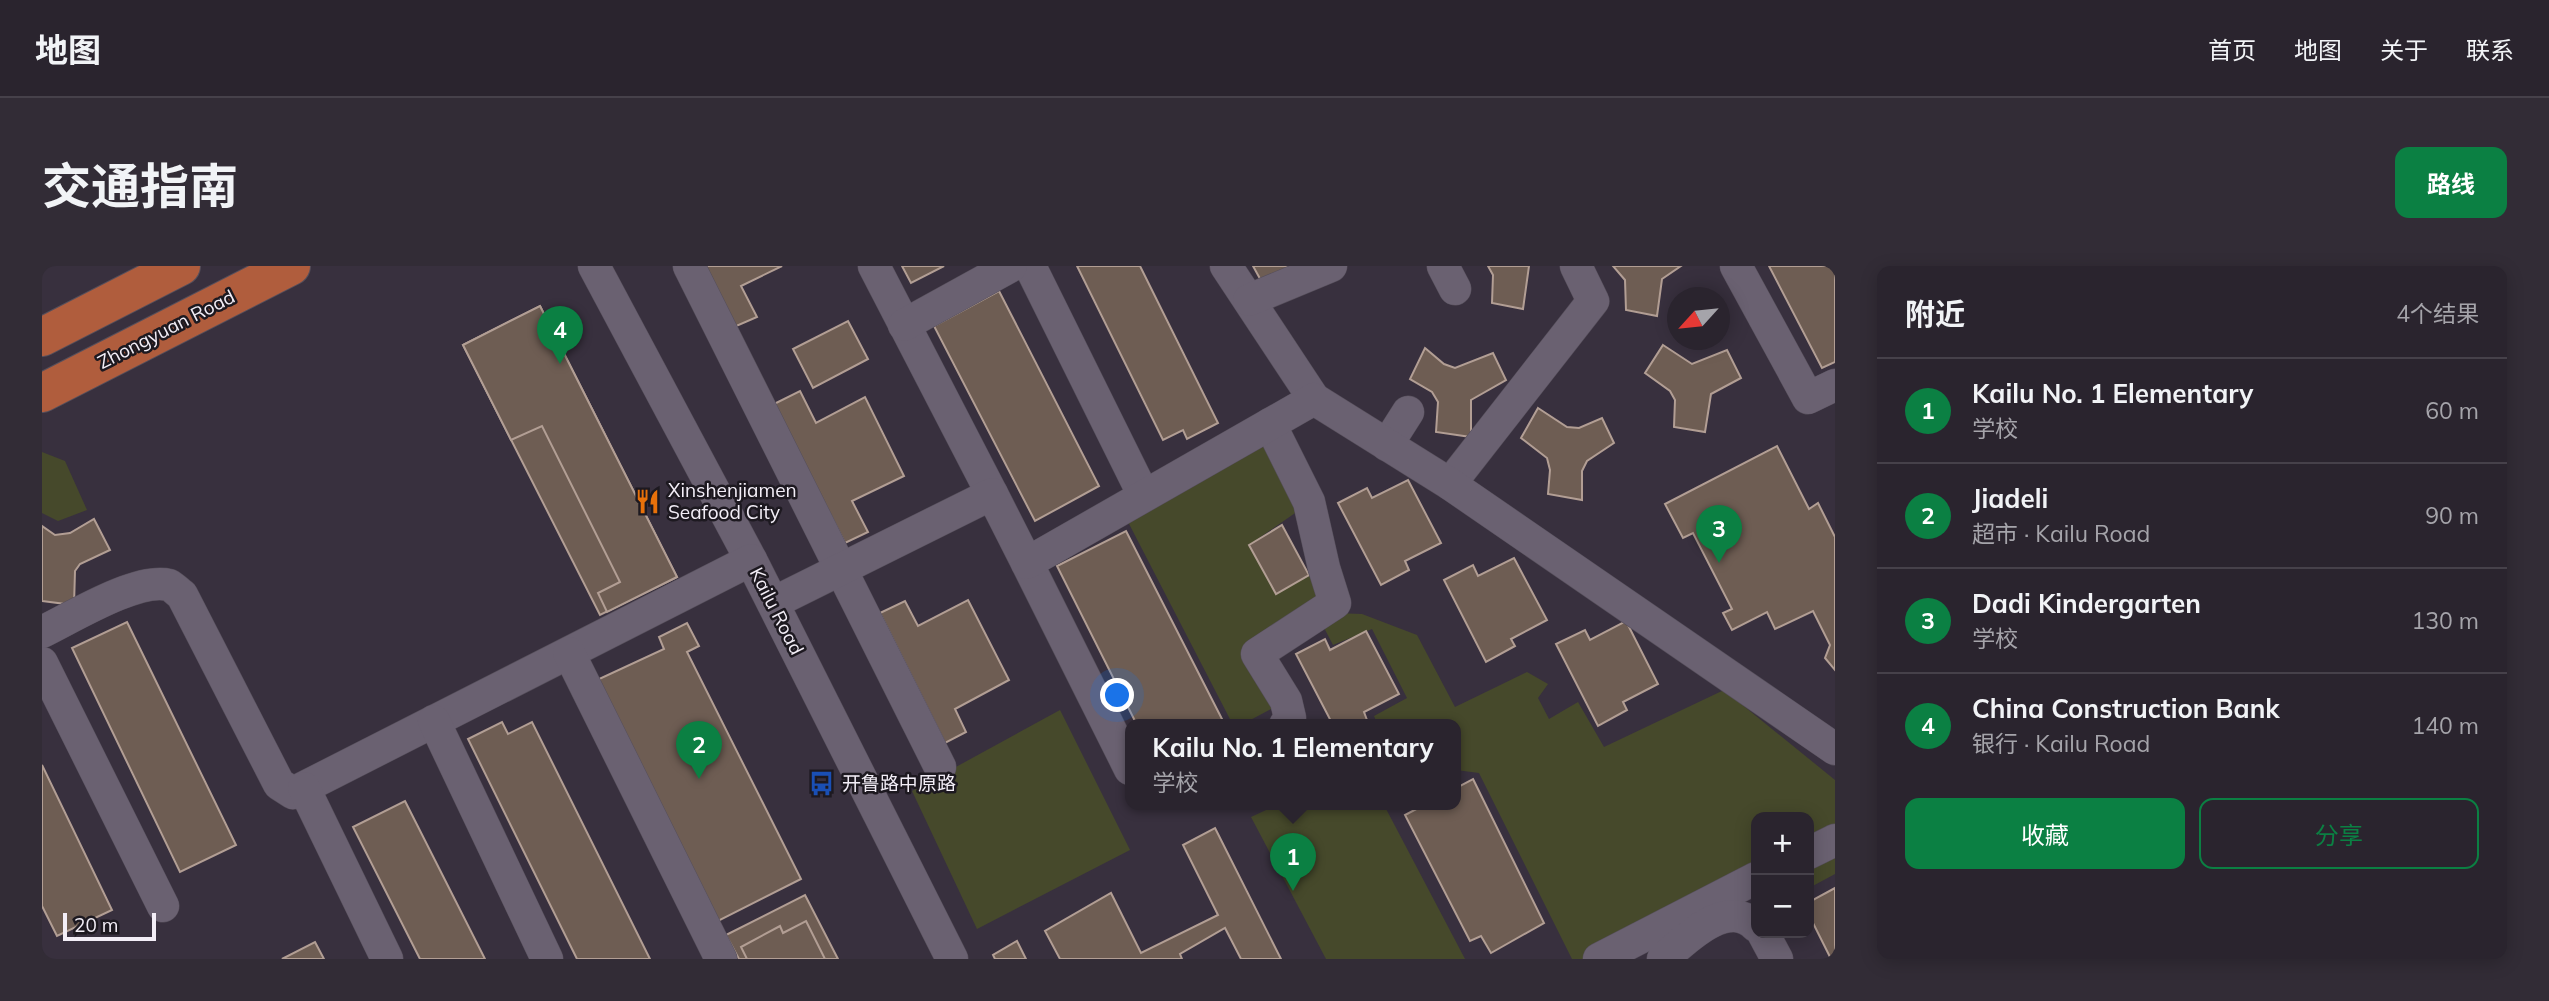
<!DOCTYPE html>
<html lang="zh">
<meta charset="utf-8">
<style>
:root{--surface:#2a242e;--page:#322c36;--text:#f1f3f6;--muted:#a5a4aa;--line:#46414a;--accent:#0b8043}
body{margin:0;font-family:Mulish,"Noto Sans SC",sans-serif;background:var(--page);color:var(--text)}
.controls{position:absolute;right:21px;bottom:21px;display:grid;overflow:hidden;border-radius:14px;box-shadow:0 4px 18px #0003}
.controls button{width:63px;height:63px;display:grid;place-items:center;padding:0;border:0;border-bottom:2px solid var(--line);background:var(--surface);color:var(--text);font:35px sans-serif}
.compass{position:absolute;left:1625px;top:21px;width:63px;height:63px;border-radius:50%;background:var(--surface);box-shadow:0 4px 18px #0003;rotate:243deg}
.scale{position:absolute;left:21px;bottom:18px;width:93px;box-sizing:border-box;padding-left:7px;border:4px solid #f3eef7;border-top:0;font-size:19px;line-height:24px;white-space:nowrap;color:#f3eef7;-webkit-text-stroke:5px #1d1920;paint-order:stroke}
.you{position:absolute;left:1076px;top:430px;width:24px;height:24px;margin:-18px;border:5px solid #fff;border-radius:50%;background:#1a73e8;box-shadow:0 0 0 10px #1a73e833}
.badge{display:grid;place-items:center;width:46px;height:46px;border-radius:50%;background:var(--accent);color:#fff;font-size:23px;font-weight:700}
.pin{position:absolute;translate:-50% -58px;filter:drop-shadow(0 2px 4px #0008)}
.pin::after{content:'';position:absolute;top:37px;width:24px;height:21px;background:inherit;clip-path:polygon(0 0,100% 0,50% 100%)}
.popup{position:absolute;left:1083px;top:453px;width:336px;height:91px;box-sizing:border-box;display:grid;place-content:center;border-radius:14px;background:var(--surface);filter:drop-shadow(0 2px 5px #0005);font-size:23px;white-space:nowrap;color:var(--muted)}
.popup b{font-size:26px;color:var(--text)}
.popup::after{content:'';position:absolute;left:50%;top:100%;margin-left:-14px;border:14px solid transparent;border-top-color:var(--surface)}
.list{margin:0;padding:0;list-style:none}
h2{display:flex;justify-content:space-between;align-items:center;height:91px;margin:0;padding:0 28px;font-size:30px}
h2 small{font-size:23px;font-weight:400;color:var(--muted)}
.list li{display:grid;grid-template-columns:46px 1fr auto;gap:21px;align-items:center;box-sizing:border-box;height:105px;padding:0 28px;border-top:2px solid var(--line)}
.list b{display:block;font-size:26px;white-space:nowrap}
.list p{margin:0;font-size:23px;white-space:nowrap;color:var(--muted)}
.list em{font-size:23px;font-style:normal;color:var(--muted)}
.actions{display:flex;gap:14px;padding:21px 28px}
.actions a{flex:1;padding:16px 0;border:2px solid var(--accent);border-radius:14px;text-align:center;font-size:24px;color:var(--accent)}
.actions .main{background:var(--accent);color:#fff}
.map{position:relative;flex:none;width:1793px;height:693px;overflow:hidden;border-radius:14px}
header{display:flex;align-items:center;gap:42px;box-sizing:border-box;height:98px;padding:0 35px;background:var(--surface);border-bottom:2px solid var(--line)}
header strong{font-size:33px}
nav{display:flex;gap:38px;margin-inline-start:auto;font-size:24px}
.intro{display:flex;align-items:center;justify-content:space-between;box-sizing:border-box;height:168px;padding:0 42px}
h1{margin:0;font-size:49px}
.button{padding:18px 32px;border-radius:14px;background:var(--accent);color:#fff;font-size:24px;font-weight:700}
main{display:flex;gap:42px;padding:0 42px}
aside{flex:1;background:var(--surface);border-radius:14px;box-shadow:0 4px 18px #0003}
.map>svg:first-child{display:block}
</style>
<header>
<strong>地图</strong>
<nav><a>首页</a><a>地图</a><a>关于</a><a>联系</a></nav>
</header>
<div class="intro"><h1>交通指南</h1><a class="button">路线</a></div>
<main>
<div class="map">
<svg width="1793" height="693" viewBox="0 0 1793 693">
<rect width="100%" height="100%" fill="#38303e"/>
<g fill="#46492b">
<polygon points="1226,174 1256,245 1207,279 1234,328 1267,309 1287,342 1215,388 1244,435 1199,459 1191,459 1084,252"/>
<polygon points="0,186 23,195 45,244 16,255 0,247"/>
<polygon points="1292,347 1320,348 1375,369 1413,441 1485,406 1506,418 1496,432 1507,453 1536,436 1562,481 1682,424 1793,514 1793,568 1767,581 1767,551 1714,551 1714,608 1544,693 1530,693 1437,507 1414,504 1414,459 1336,459 1332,450 1365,432 1330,363 1291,379 1278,354"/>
<polygon points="1018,444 1088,584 935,663 870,525"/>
<polygon points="1235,539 1342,539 1423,693 1284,693 1209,551"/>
<polygon points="1793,584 1793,608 1767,622 1767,598"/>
</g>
<g fill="#6e5d53" stroke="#b29e94" stroke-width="2">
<polygon points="660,0 740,0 699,20 715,51 692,61"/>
<polygon points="860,0 902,0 869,17"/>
<polygon points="1035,0 1098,0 1176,157 1145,173 1141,164 1121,174"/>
<polygon points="1211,0 1271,0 1222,20"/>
<polygon points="1446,0 1487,0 1481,43 1450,37 1451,9"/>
<polygon points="1571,0 1639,0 1620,13 1615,50 1584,44 1583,14"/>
<polygon points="1727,0 1793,0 1793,96 1780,102"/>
<polygon points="957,25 1057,220 993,255 892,60"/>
<polygon points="498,40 635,311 558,349 421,79"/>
<polygon points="498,40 635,311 565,346 556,327 578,316 500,160 469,174 421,79"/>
<polygon points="806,55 826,93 771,122 751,83"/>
<polygon points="1621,79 1650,98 1685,84 1699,112 1669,128 1663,166 1632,161 1633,134 1628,125 1603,107"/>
<polygon points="1383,82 1402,98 1413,102 1451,87 1464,114 1429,134 1429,171 1394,166 1396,136 1390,126 1368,113"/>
<polygon points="758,125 774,157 823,131 862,210 810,235 826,266 803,277 732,138"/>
<polygon points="1496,142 1525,161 1537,162 1560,152 1572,177 1545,195 1540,205 1540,234 1506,228 1508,204 1505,192 1479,172"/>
<polygon points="1735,180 1767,243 1776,237 1793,271 1793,404 1783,392 1788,379 1771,345 1733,363 1725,346 1690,364 1681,347 1690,343 1651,267 1641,272 1623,238"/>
<polygon points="1366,214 1399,277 1363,295 1367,304 1339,319 1296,237 1325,222 1330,232"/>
<polygon points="52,253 68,284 38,298 33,305 32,339 0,335 0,260 13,269 28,267"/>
<polygon points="1240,259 1267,309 1234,328 1207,279"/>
<polygon points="1084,265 1182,457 1179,459 1095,459 1015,300"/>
<polygon points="1472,292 1505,354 1469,373 1473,380 1444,396 1402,314 1431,299 1436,310"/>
<polygon points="926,334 967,414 913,443 924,466 903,477 838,347 863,335 876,360"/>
<polygon points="1584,355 1616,418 1581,436 1585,444 1556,460 1514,378 1543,364 1548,374"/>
<polygon points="85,356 194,579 138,606 30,382"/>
<polygon points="645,357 657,380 645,386 759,613 676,655 555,414 622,383 617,371"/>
<polygon points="1324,365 1357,428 1322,446 1325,454 1317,459 1291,459 1254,388 1283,373 1288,384"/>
<polygon points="460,456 466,468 490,456 608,693 535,693 426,473"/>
<polygon points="0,499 70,644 15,670 0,640"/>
<polygon points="1431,513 1502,657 1449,687 1439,670 1428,675 1363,549 1382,539 1414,539 1414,522"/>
<polygon points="363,535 443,693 378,693 311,561"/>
<polygon points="1173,562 1239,693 1199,693 1183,662 1138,688 1140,693 1018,693 1003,665 1069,627 1099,687 1176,649 1141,579"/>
<polygon points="1793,622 1793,693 1789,693 1767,649 1767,636"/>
<polygon points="763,629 796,693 697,693 684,669"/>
<polygon points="764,655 783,693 705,693 699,681 738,660 741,667"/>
<polygon points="975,675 984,693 953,693 951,689"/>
<polygon points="273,676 282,693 240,693"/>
</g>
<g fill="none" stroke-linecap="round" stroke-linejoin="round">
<defs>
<g id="minor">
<polyline points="552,0 709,294 910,693"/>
<polyline points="647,0 898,501"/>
<polyline points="832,0 950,228"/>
<polyline points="988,0 1101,228"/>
<polyline points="1184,0 1272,133"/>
<polyline points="1401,0 1413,23"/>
<polyline points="1694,0 1766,132 1793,119"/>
<polyline points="1207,34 1289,0"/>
<polyline points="862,59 969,0"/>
<polyline points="1228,158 1267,236 1282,302 1293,337 1215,388 1244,435 1248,452 1243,459"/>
<polyline points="1345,179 1366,146"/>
<polyline points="1408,218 1551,35 1534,0"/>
<polyline points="985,297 1088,503"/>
<polyline points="731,337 950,228 985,297 1272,133 1408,218 1793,483"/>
<path d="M0 366C29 352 95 311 127 319 131 321 136 326 140 329L237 518 251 527 709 294"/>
<polyline points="527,387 679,693"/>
<polyline points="0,397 121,640"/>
<polyline points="392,455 505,693"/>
<polyline points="262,522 345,693"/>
<polyline points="1767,587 1793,574"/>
<polyline points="1721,667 1735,693"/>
<polyline points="1557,693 1714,612"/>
<path d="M1621 693C1644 673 1685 631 1714 660"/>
</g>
<g id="major">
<polyline points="0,71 139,0"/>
<polyline points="0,127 249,0"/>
</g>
</defs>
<use href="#minor" stroke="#564f5b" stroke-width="33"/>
<use href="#major" stroke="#564f5b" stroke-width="40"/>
<use href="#minor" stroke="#6a6171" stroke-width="32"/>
<use href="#major" stroke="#b05d3d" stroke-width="38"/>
</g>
<defs>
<symbol id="restaurant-bare" viewBox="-9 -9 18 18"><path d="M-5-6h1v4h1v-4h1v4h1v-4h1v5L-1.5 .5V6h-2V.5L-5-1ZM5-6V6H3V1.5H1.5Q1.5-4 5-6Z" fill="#e8710a" stroke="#1d1920" stroke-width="2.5" paint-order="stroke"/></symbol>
<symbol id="bus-bare" viewBox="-9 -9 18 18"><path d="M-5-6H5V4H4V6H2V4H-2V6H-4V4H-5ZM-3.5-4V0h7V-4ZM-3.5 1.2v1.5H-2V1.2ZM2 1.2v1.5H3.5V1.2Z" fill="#1a4fb4" stroke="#1d1920" stroke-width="2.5" paint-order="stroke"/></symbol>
</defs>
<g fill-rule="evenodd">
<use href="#restaurant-bare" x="588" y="218" width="35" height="35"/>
<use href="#bus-bare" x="762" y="500" width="35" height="35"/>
</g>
<g text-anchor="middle" stroke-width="5" stroke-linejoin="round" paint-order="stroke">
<g font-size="19" fill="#f3eef7" stroke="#1d1920">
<text transform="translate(124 63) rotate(-27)" y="7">Zhongyuan Road</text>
<text transform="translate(735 345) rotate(63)" y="7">Kailu Road</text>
</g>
<g font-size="19" fill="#f3eef7" stroke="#1d1920" text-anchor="start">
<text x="626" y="231">Xinshenjiamen<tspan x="626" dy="22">Seafood City</tspan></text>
<text x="800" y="524">开鲁路中原路</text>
</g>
</g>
</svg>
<div class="controls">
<button>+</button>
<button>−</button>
</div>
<svg class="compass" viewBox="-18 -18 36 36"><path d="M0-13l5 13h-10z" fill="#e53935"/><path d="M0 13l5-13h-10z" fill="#a5a4aa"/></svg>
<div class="scale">20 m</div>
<div class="you"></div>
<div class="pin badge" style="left:1251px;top:625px">1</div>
<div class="popup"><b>Kailu No. 1 Elementary</b>学校</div>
<div class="pin badge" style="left:657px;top:513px">2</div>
<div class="pin badge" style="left:1677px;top:297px">3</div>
<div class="pin badge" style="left:518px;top:98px">4</div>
</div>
<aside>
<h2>附近<small>4个结果</small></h2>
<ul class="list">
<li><span class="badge">1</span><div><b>Kailu No. 1 Elementary</b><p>学校</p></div><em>60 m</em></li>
<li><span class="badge">2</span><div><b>Jiadeli</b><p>超市 · Kailu Road</p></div><em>90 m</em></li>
<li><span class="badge">3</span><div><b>Dadi Kindergarten</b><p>学校</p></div><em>130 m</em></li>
<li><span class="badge">4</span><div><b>China Construction Bank</b><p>银行 · Kailu Road</p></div><em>140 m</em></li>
</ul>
<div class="actions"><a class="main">收藏</a><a>分享</a></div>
</aside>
</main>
